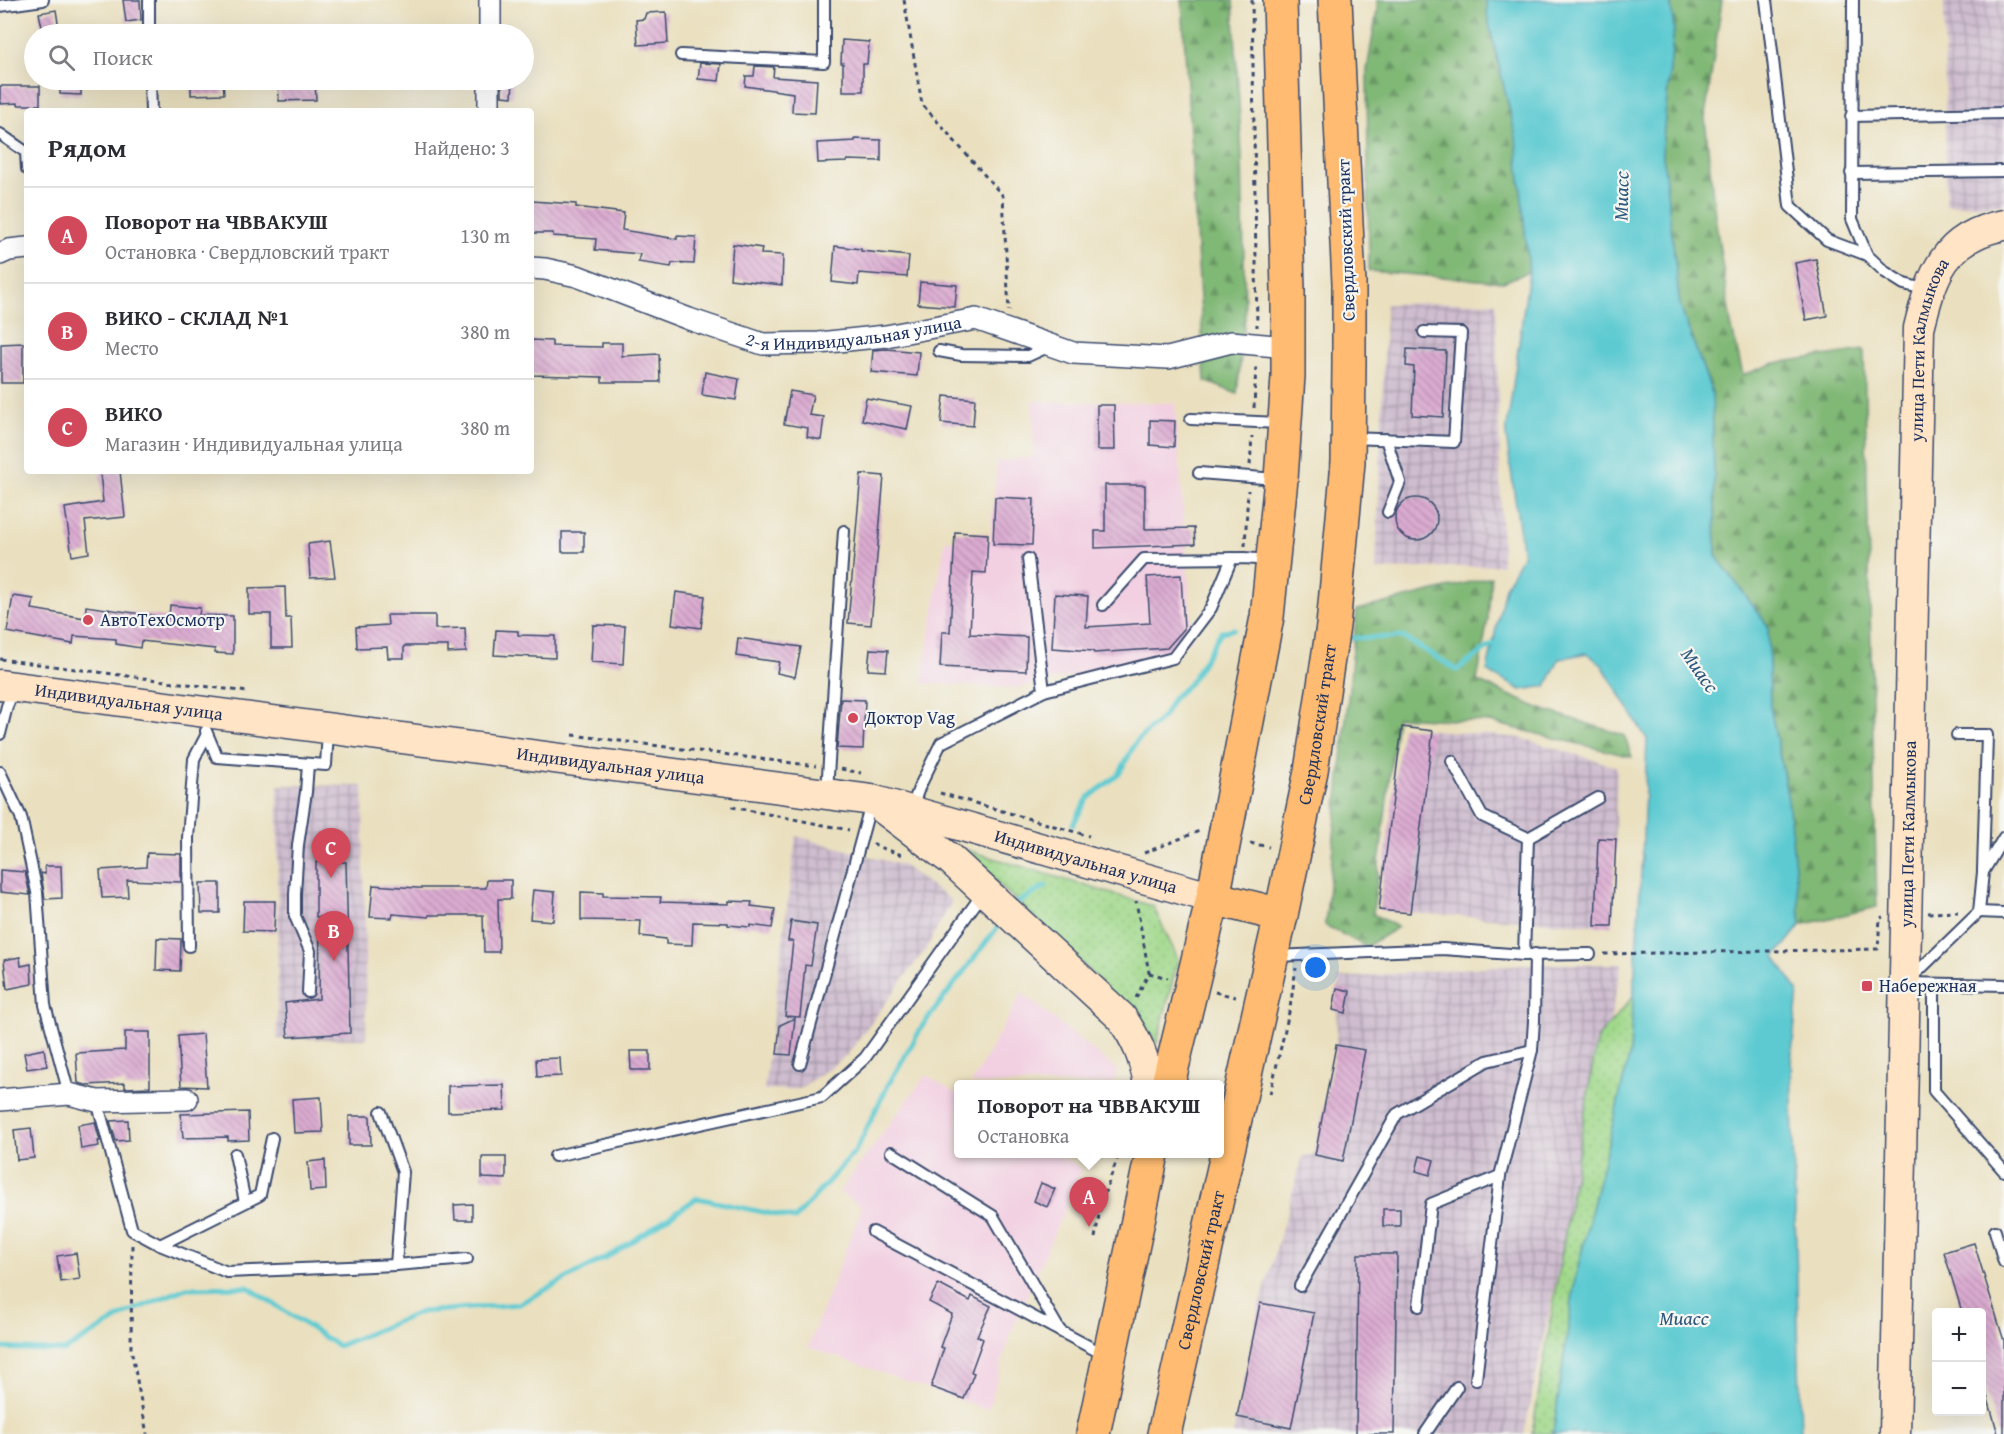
<!DOCTYPE html>
<html lang="ru">
<meta charset="utf-8">
<style>
:root{--surface:#fff;--page:#f2f2f3;--text:#2b2b33;--muted:#7c7c81;--line:#e1e1e2;--accent:#d1495b}
body{margin:0;font-family:"Gentium Book Plus",serif;background:var(--page);color:var(--text)}
.controls{position:absolute;right:18px;bottom:18px;display:grid;overflow:hidden;border-radius:6px;box-shadow:0 6px 24px #0002}
.controls button{width:54px;height:54px;display:grid;place-items:center;padding:0;border:0;border-bottom:2px solid var(--line);background:var(--surface);color:var(--text);font:30px sans-serif}
.you{position:absolute;left:1316px;top:968px;width:21px;height:21px;margin:-15px;border:4px solid #fff;border-radius:50%;background:#1a73e8;box-shadow:0 0 0 9px #1a73e833}
.badge{display:grid;place-items:center;width:39px;height:39px;border-radius:50%;background:var(--accent);color:#fff;font-size:20px;font-weight:700}
.pin{position:absolute;translate:-50% -50px;filter:drop-shadow(0 2px 3px #0008)}
.pin::after{content:'';position:absolute;top:32px;width:21px;height:18px;background:inherit;clip-path:polygon(0 0,100% 0,50% 100%)}
.popup{position:absolute;left:954px;top:1080px;width:270px;height:78px;box-sizing:border-box;display:grid;place-content:center;border-radius:6px;background:var(--surface);filter:drop-shadow(0 2px 4px #0005);font-size:20px;white-space:nowrap;color:var(--muted)}
.popup b{font-size:22px;color:var(--text)}
.popup::after{content:'';position:absolute;left:50%;top:100%;margin-left:-12px;border:12px solid transparent;border-top-color:var(--surface)}
.list{margin:0;padding:0;list-style:none}
h2{display:flex;justify-content:space-between;align-items:center;height:78px;margin:0;padding:0 24px;font-size:26px}
h2 small{font-size:20px;font-weight:400;color:var(--muted)}
.list li{display:grid;grid-template-columns:39px 1fr auto;gap:18px;align-items:center;box-sizing:border-box;height:96px;padding:0 24px;border-top:2px solid var(--line)}
.list b{display:block;font-size:22px;white-space:nowrap}
.list p{margin:0;font-size:20px;white-space:nowrap;color:var(--muted)}
.list em{font-size:20px;font-style:normal;color:var(--muted)}
.icon{flex:none;width:33px;height:33px;fill:none;stroke:currentColor;stroke-width:2;stroke-linecap:round;stroke-linejoin:round}
.map{position:relative;flex:none;width:2004px;height:1434px;overflow:hidden}
.search{position:absolute;background:var(--surface);box-shadow:0 6px 24px #0002;left:24px;top:24px;width:510px;height:66px;display:flex;align-items:center;gap:15px;box-sizing:border-box;padding:0 21px;border-radius:33px;color:var(--muted);font-size:22px}
.panel{position:absolute;background:var(--surface);box-shadow:0 6px 24px #0002;left:24px;top:108px;width:510px;height:366px;border-radius:6px}
.map>svg:first-child{display:block}
</style>
<div class="map">
<svg width="2004" height="1434" viewBox="0 0 2004 1434">
<defs>
<pattern id="industrial-grid" width="8" height="8" patternUnits="userSpaceOnUse" patternTransform="scale(1.5)"><rect width="8" height="8" fill="#cfbdcf"/><path d="M0 4h8M4 0v8" fill="none" stroke="#a79aab"/></pattern>
<pattern id="grass-dots" width="8" height="8" patternUnits="userSpaceOnUse" patternTransform="scale(1.5)"><rect width="8" height="8" fill="#a0d88a"/><path d="M2 2h.1M6 6h.1" fill="none" stroke="#89ba7a" stroke-width="1.8" stroke-linecap="round"/></pattern>
<pattern id="forest-firs" width="22" height="20" patternUnits="userSpaceOnUse" patternTransform="scale(1.5)"><rect width="22" height="20" fill="#80b876"/><path d="M5 1l3.5 6h-7zM16 11l3.5 6h-7z" fill="#689664"/></pattern>
<pattern id="building-back-hatch" width="6" height="6" patternUnits="userSpaceOnUse" patternTransform="scale(1.5)"><rect width="6" height="6" fill="#dcacd1"/><path d="M-1 5l2 2M0 0l6 6M5-1l2 2" fill="none" stroke="#b28cad"/></pattern>
</defs>
<rect width="100%" height="100%" fill="#f6f6f2"/>
<filter id="ink" filterUnits="userSpaceOnUse"><feTurbulence type="fractalNoise" baseFrequency=".0167" numOctaves="2"/><feDisplacementMap in="SourceGraphic" scale="12" xChannelSelector="R" yChannelSelector="G"/><feConvolveMatrix kernelMatrix="1 2 1 2 8 2 1 2 1" color-interpolation-filters="sRGB"/></filter>
<filter id="wash" filterUnits="userSpaceOnUse"><feTurbulence type="fractalNoise" baseFrequency=".008" numOctaves="4" result="noise"/><feDisplacementMap in="SourceGraphic" scale="24" xChannelSelector="R" yChannelSelector="G"/><feGaussianBlur stdDeviation="1.35" result="paint"/><feColorMatrix in="noise" values="0 0 0 0 0 0 0 0 0 0 0 0 0 0 0 0 0 1.4 0 .05"/><feComposite in="paint" operator="in"/></filter>
<g filter="url(#wash)">
<rect width="100%" height="100%" fill="#eae0bf"/>
<g fill="#f2cfe1">
<polygon points="1033,401 1175,403 1193,639 1164,656 1015,688 922,683 945,540 990,541 997,461 1034,457"/>
<polygon points="1022,993 1118,1071 1112,1084 971,1084"/>
<polygon points="926,1075 958,1095 958,1154 1055,1154 1082,1169 1010,1335 988,1410 808,1347 862,1207 839,1192"/>
</g>
<g fill="url(#industrial-grid)">
<polygon points="1944,0 2004,0 2004,204 1946,205"/>
<polygon points="1496,302 1502,565 1376,570 1386,304"/>
<polygon points="1402,727 1521,738 1617,767 1612,926 1410,913 1379,910"/>
<polygon points="278,785 363,786 366,1039 277,1039"/>
<polygon points="796,836 902,865 952,901 925,950 847,1055 800,1089 764,1090"/>
<polygon points="1524,964 1622,964 1524,1434 1233,1434 1262,1298 1303,1156 1315,1154 1336,1045 1339,978"/>
</g>
<g fill="url(#grass-dots)" stroke="#5e8474" stroke-width="1.5">
<polygon points="960,848 1153,906 1178,959 1157,1043 1071,952"/>
<polygon points="1634,995 1630,1053 1575,1279 1553,1434 1532,1434 1597,1039"/>
</g>
<g fill="url(#forest-firs)" stroke="#4e746a" stroke-width="1.5">
<polygon points="1182,0 1233,0 1242,154 1245,317 1237,394 1205,381"/>
<polygon points="1377,0 1486,0 1488,19 1516,137 1529,272 1503,282 1369,271 1367,70 1377,11"/>
<polygon points="1670,0 1722,0 1705,118 1715,216 1731,324 1743,375 1775,363 1864,350 1877,907 1801,925 1785,781 1770,706 1768,626 1716,556 1712,393 1680,306 1662,147 1674,28"/>
<polygon points="1491,577 1488,619 1477,681 1541,709 1624,735 1632,757 1489,722 1397,717 1373,914 1398,927 1366,947 1325,925 1357,610"/>
</g>
<polygon fill="#5dcad1" stroke="#3c7c98" stroke-width="1.5" points="1486,0 1670,0 1674,28 1662,147 1680,306 1712,393 1716,556 1768,626 1770,706 1788,800 1801,925 1775,957 1798,991 1791,1063 1801,1434 1553,1434 1575,1279 1630,1053 1643,839 1647,739 1602,665 1587,653 1559,659 1546,686 1521,690 1487,671 1505,587 1523,555 1506,435 1529,272 1516,137 1488,19"/>
<g fill="none" stroke-linecap="round" stroke-linejoin="round">
<g stroke="#5dcad1" stroke-width="5">
<polyline points="1352,638 1403,637 1457,670 1496,642"/>
<polyline points="1073,824 1088,798 1119,774 1136,742 1164,716 1173,698 1190,683 1221,632 1234,629"/>
<polyline points="1014,905 1046,886"/>
<polyline points="0,1348 64,1351 127,1313 186,1288 248,1287 338,1346 421,1312 519,1304 616,1252 697,1198 795,1219 856,1150 888,1085 923,1025 997,928"/>
</g>
</g>
<g id="blocks">
<g fill="url(#building-back-hatch)">
<polygon points="123,0 140,0 141,20 126,22"/>
<polygon points="56,10 59,29 43,32 39,13"/>
<polygon points="666,12 668,43 638,45 636,20 644,19 646,13"/>
<polygon points="842,40 869,42 867,64 863,64 863,91 843,91 843,63 841,63"/>
<polygon points="700,63 721,64 719,81 698,79"/>
<polygon points="755,66 774,67 773,77 817,80 815,113 792,112 793,93 745,86 746,76 754,76"/>
<polygon points="60,80 81,80 81,95 60,94"/>
<polygon points="191,80 223,80 224,94 191,95"/>
<polygon points="278,80 315,80 316,100 279,101"/>
<polygon points="502,80 513,80 512,97 502,96"/>
<polygon points="0,86 40,86 40,105 18,105 18,103 0,104"/>
<polygon points="855,139 881,140 881,161 847,160 847,162 818,163 817,143 855,141"/>
<polygon points="531,201 576,204 576,207 624,213 622,230 677,239 677,236 696,237 694,264 672,263 671,267 638,262 640,254 595,250 596,239 553,236 553,233 531,233"/>
<polygon points="733,244 762,248 761,254 783,255 782,285 730,279"/>
<polygon points="835,246 861,249 861,251 909,256 907,277 859,273 858,285 832,282"/>
<polygon points="1816,259 1827,316 1806,320 1795,263"/>
<polygon points="920,282 957,285 955,307 918,304"/>
<polygon points="531,340 552,341 552,346 602,347 602,343 622,343 622,356 659,354 660,382 602,382 602,377 531,375"/>
<polygon points="23,343 23,383 1,383 1,344"/>
<polygon points="887,349 919,352 917,376 871,372 873,350"/>
<polygon points="1407,349 1446,351 1443,417 1412,415 1414,367 1406,366"/>
<polygon points="705,372 739,379 736,400 702,395"/>
<polygon points="790,391 813,395 809,415 824,417 821,440 807,437 808,428 784,424"/>
<polygon points="944,396 975,399 973,426 941,423"/>
<polygon points="866,398 912,406 907,429 862,420"/>
<polygon points="1097,405 1114,405 1115,450 1097,450"/>
<polygon points="1150,420 1175,421 1174,447 1150,445"/>
<polygon points="120,471 125,517 85,521 89,553 72,556 65,508 103,502 100,473"/>
<polygon points="861,474 884,476 871,625 848,623"/>
<polygon points="1105,485 1145,485 1145,529 1194,528 1195,544 1095,548 1095,531 1105,531"/>
<polygon points="995,497 1034,499 1032,545 993,544"/>
<circle cx="1416" cy="519" r="21"/>
<rect x="562" y="532" width="22" height="20"/>
<polygon points="955,532 988,534 986,573 973,572 970,634 1027,637 1026,671 940,667 942,632 950,632"/>
<polygon points="330,541 335,577 310,578 308,544"/>
<polygon points="1181,575 1184,629 1167,648 1094,653 1093,651 1052,648 1055,594 1088,596 1086,627 1150,623 1147,577"/>
<polygon points="285,587 286,618 291,618 292,648 271,648 271,614 249,614 249,588"/>
<polygon points="676,592 705,596 701,628 672,624"/>
<polygon points="13,596 34,599 32,609 85,618 86,606 169,618 170,605 200,608 199,615 233,616 233,654 215,653 215,649 141,641 140,648 116,644 116,639 74,636 73,644 7,632"/>
<polygon points="387,615 435,615 435,629 465,628 466,652 448,653 448,646 404,646 404,658 388,658 387,647 357,648 356,627 388,625"/>
<polygon points="593,625 625,626 623,664 591,662"/>
<polygon points="496,630 518,631 518,635 555,636 555,658 494,655"/>
<polygon points="738,638 801,647 795,677 777,673 779,662 736,656"/>
<polygon points="870,649 888,650 886,671 868,670"/>
<polygon points="841,699 865,700 863,749 837,748"/>
<polygon points="1402,727 1433,731 1410,913 1379,910"/>
<polygon points="1598,838 1616,839 1612,926 1595,926"/>
<polygon points="147,853 181,854 181,882 127,880 128,897 102,898 100,870 146,867"/>
<polygon points="316,862 346,862 350,1033 288,1037 285,1003 319,999 320,917 316,917"/>
<polygon points="45,866 61,866 62,898 45,899 41,873 45,874"/>
<polygon points="0,870 25,872 30,895 0,892"/>
<polygon points="487,880 511,880 511,899 498,899 499,952 484,952 483,915 429,915 429,917 393,914 392,918 370,917 373,885 417,888 486,888"/>
<polygon points="200,883 220,883 220,913 201,913"/>
<polygon points="533,890 555,892 553,921 530,919"/>
<polygon points="581,892 603,893 603,896 661,897 660,902 729,904 729,901 752,902 751,906 775,909 772,928 750,925 750,927 728,925 728,923 693,922 692,945 666,944 666,939 640,936 641,921 581,920"/>
<polygon points="244,901 275,901 274,932 243,931"/>
<polygon points="791,921 817,925 811,966 805,965 800,1017 785,1016 793,941 788,941"/>
<polygon points="157,938 181,939 180,971 156,970"/>
<polygon points="20,957 21,966 31,964 32,984 7,989 4,960"/>
<polygon points="1337,988 1350,991 1346,1013 1333,1010"/>
<polygon points="795,1018 791,1055 777,1054 780,1025"/>
<polygon points="125,1032 150,1032 150,1087 125,1088 125,1083 86,1085 78,1083 76,1053 125,1050"/>
<polygon points="203,1034 207,1087 181,1086 178,1036"/>
<polygon points="1336,1045 1365,1050 1343,1161 1315,1155"/>
<polygon points="44,1049 47,1066 27,1069 24,1053"/>
<polygon points="630,1051 650,1051 650,1070 631,1070"/>
<polygon points="560,1058 561,1076 537,1077 536,1059"/>
<polygon points="504,1085 505,1110 448,1112 448,1086"/>
<polygon points="321,1097 323,1132 294,1133 292,1099"/>
<polygon points="248,1112 249,1140 228,1141 228,1137 183,1138 181,1114"/>
<polygon points="349,1116 370,1116 371,1145 349,1145"/>
<polygon points="128,1120 129,1140 116,1141 110,1121"/>
<polygon points="95,1122 100,1141 98,1141 99,1146 81,1149 78,1125"/>
<polygon points="31,1128 34,1158 17,1160 14,1130"/>
<polygon points="1420,1156 1434,1160 1430,1175 1416,1171"/>
<polygon points="482,1157 506,1157 506,1179 482,1178"/>
<polygon points="325,1160 326,1190 310,1191 308,1162"/>
<polygon points="1041,1183 1055,1189 1047,1207 1034,1201"/>
<polygon points="472,1204 472,1220 455,1220 454,1205"/>
<rect x="1383" y="1209" width="17" height="17"/>
<polygon points="1974,1243 2004,1341 2004,1434 1998,1434 1982,1378 1982,1312 1962,1312 1944,1252"/>
<polygon points="76,1253 80,1279 61,1282 57,1256"/>
<polygon points="1358,1254 1397,1254 1394,1434 1356,1434"/>
<polygon points="938,1284 970,1301 972,1296 991,1306 977,1336 983,1339 971,1372 974,1373 964,1399 931,1387 944,1348 940,1347 952,1314 929,1302"/>
<polygon points="1260,1303 1314,1313 1291,1428 1237,1417"/>
</g>
</g>
</g>
<g filter="url(#ink)">
<use href="#blocks" fill-opacity="0" stroke="#3a4a6d" stroke-width="1.5"/>
<g fill="none" stroke-linecap="round" stroke-linejoin="round">
<defs>
<g id="service">
<polyline points="149,0 149,34"/>
<polyline points="1766,0 1790,206 1827,240 1867,255"/>
<polyline points="1853,0 1852,219 1867,255 1885,272 1904,284 1928,290"/>
<polyline points="0,6 43,0"/>
<polyline points="681,55 824,62 824,0"/>
<polyline points="150,80 151,111"/>
<polyline points="1851,116 2004,113"/>
<polyline points="0,134 26,152 27,169"/>
<polyline points="1851,173 2004,171"/>
<polyline points="939,351 961,355 1028,356 1050,346"/>
<polyline points="1191,419 1281,423"/>
<polyline points="1351,438 1454,442 1461,333 1424,332"/>
<polyline points="1386,439 1400,482 1388,512"/>
<polyline points="1199,473 1276,479"/>
<polyline points="1028,559 1044,691"/>
<polyline points="1103,605 1144,559 1244,558 1268,560"/>
<polyline points="206,731 217,757 326,765 328,731"/>
<polyline points="0,734 7,706 14,690"/>
<polyline points="1957,735 1987,735 1983,870"/>
<polyline points="1452,761 1482,816 1528,838 1598,798"/>
<polyline points="0,772 21,817 37,892 45,1005 69,1094"/>
<polyline points="827,791 844,531"/>
<polyline points="911,810 919,788 941,743 1044,691 1173,658 1211,608 1232,558"/>
<polyline points="1979,912 2004,913"/>
<polyline points="189,946 188,838 194,759 207,734"/>
<polyline points="1524,955 1528,838"/>
<polyline points="1275,956 1443,949 1524,955 1590,954"/>
<polyline points="1910,979 1979,912 1983,872 2004,837"/>
<polyline points="1906,983 2004,985"/>
<polyline points="1934,984 1934,1091 2004,1171"/>
<polyline points="308,992 310,951 295,916 295,894 298,845 306,792 308,764"/>
<polyline points="800,1064 871,803"/>
<polyline points="97,1101 132,1230 160,1245 227,1272 396,1265 467,1259"/>
<polyline points="381,1112 403,1172 396,1265"/>
<polyline points="891,1152 993,1216 1060,1331"/>
<polyline points="235,1154 245,1202"/>
<polyline points="555,1156 822,1097 865,1058 983,893"/>
<polyline points="1995,1231 2004,1262"/>
<polyline points="873,1232 1105,1355"/>
<polyline points="160,1245 260,1195 272,1138"/>
<polyline points="1300,1286 1397,1114 1487,1061 1532,1050"/>
<polyline points="1419,1306 1431,1204 1500,1176"/>
<polyline points="1476,1380 1500,1176 1532,1050 1534,1021 1535,954"/>
<polyline points="1425,1434 1457,1387"/>
</g>
<g id="minor">
<polyline points="490,34 490,0"/>
<polyline points="489,111 489,80"/>
<polyline points="0,254 9,250 27,248"/>
<path id="s1" d="M531 268 545 269 577 276 689 319 763 344 819 343 886 336 976 319 1073 353 1168 358 1231 342 1287 347"/>
<polyline points="0,1100 69,1094 97,1101 187,1099"/>
</g>
<g id="secondary">
<path id="s2" d="M0 685 872 800 1213 898"/>
<path d="M884 809 950 859 1121 1017C1137 1040 1144 1057 1149 1084"/>
<path id="s3" d="M1895 1434 1919 328C1932 275 1944 236 2004 225"/>
</g>
<g id="primary">
<polyline points="1213,898 1281,915"/>
<polyline points="1168,1084 1213,898 1267,617 1281,479 1288,376 1288,290 1280,0"/>
<polyline points="1093,1434 1152,1154"/>
<path id="s4" d="M1164 1434 1281 915 1311 771 1333 626 1348 462 1349 362V283L1335 0"/>
</g>
</defs>
<use href="#service" stroke="#3a4a6d" stroke-width="14"/>
<use href="#minor" stroke="#3a4a6d" stroke-width="24"/>
<use href="#secondary" stroke="#3a4a6d" stroke-width="33"/>
<use href="#primary" stroke="#3a4a6d" stroke-width="36"/>
<g stroke="#3a4a6d" stroke-width="3" stroke-dasharray="4.5 4.5" stroke-linecap="butt">
<polyline points="904,0 922,104 1003,196 1009,311"/>
<polyline points="1252,0 1257,327"/>
<polyline points="1254,408 1256,364"/>
<polyline points="1250,465 1252,436"/>
<polyline points="1245,546 1248,490"/>
<polyline points="0,659 248,692"/>
<polyline points="573,735 816,766"/>
<polyline points="841,769 861,773"/>
<polyline points="940,793 1089,836"/>
<polyline points="732,807 849,830"/>
<polyline points="873,843 876,846 905,856"/>
<polyline points="1250,843 1269,847"/>
<polyline points="1144,853 1202,830"/>
<polyline points="1928,913 1958,912"/>
<polyline points="1604,954 1878,949 1880,918 1883,917"/>
<polyline points="1149,973 1168,978"/>
<polyline points="1215,992 1236,997"/>
<polyline points="1136,998 1149,973 1136,901"/>
<polyline points="1270,1094 1290,1008 1296,968"/>
<polyline points="1095,1238 1101,1203 1119,1154"/>
<polyline points="132,1245 131,1348 147,1434"/>
</g>
<use href="#service" stroke="#fff" stroke-width="10"/>
<use href="#minor" stroke="#fff" stroke-width="21"/>
<use href="#secondary" stroke="#ffe4c6" stroke-width="30"/>
<use href="#primary" stroke="#febb71" stroke-width="33"/>
</g>
</g>
<g fill="#d1495b" stroke="#f6f6f2" stroke-width="2">
<circle cx="88" cy="620" r="6"/>
<circle cx="853" cy="718" r="6"/>
<rect x="1861" y="980" width="12" height="12" rx="3"/>
</g>
<g text-anchor="middle" stroke-width="4.5" stroke-linejoin="round" paint-order="stroke">
<g font-size="18" fill="#1b2f5e" stroke="#f6f6f2">
<text transform="translate(1346 240) rotate(-92)" y="6">Свердловский тракт</text>
<text dy="6" stroke="none"><textPath href="#s1" startOffset="336">2-я Индивидуальная улица</textPath></text>
<text dy="6" stroke="none"><textPath href="#s3" startOffset="1086">улица Пети Калмыкова</textPath></text>
<text dy="6" stroke="none"><textPath href="#s2" startOffset="130">Индивидуальная улица</textPath></text>
<text dy="6" stroke="none"><textPath href="#s4" startOffset="726">Свердловский тракт</textPath></text>
<text dy="6" stroke="none"><textPath href="#s2" startOffset="616">Индивидуальная улица</textPath></text>
<text dy="6" stroke="none"><textPath href="#s3" startOffset="600">улица Пети Калмыкова</textPath></text>
<text dy="6" stroke="none"><textPath href="#s2" startOffset="1102">Индивидуальная улица</textPath></text>
<text dy="6" stroke="none"><textPath href="#s4" startOffset="168">Свердловский тракт</textPath></text>
</g>
<g font-size="18" fill="#1b2f5e" stroke="#f6f6f2" text-anchor="start">
<text x="100" y="626">АвтоТехОсмотр</text>
<text x="865" y="724">Доктор Vag</text>
<text x="1879" y="992">Набережная</text>
</g>
<g font-size="20" font-style="italic" fill="#2c567b" stroke="#f6f6f2">
<text transform="translate(1621 196) rotate(-89)" y="7">Миасс</text>
<text transform="translate(1700 670) rotate(55)" y="7">Миасс</text>
<text x="1684" y="1325">Миасс</text>
</g>
</g>
</svg>
<div class="controls">
<button>+</button>
<button>−</button>
</div>
<div class="you"></div>
<div class="pin badge" style="left:1089px;top:1227px">A</div>
<div class="popup"><b>Поворот на ЧВВАКУШ</b>Остановка</div>
<div class="pin badge" style="left:334px;top:961px">B</div>
<div class="pin badge" style="left:331px;top:878px">C</div>
<div class="search"><svg class="icon" aria-label="search" viewBox="0 0 24 24"><circle cx="10" cy="10" r="6"/><path d="M15 15l6 6"/></svg>Поиск</div>
<section class="panel">
<h2>Рядом<small>Найдено: 3</small></h2>
<ul class="list">
<li><span class="badge">A</span><div><b>Поворот на ЧВВАКУШ</b><p>Остановка · Свердловский тракт</p></div><em>130 m</em></li>
<li><span class="badge">B</span><div><b>ВИКО - СКЛАД №1</b><p>Место</p></div><em>380 m</em></li>
<li><span class="badge">C</span><div><b>ВИКО</b><p>Магазин · Индивидуальная улица</p></div><em>380 m</em></li>
</ul>
</section>
</div>
